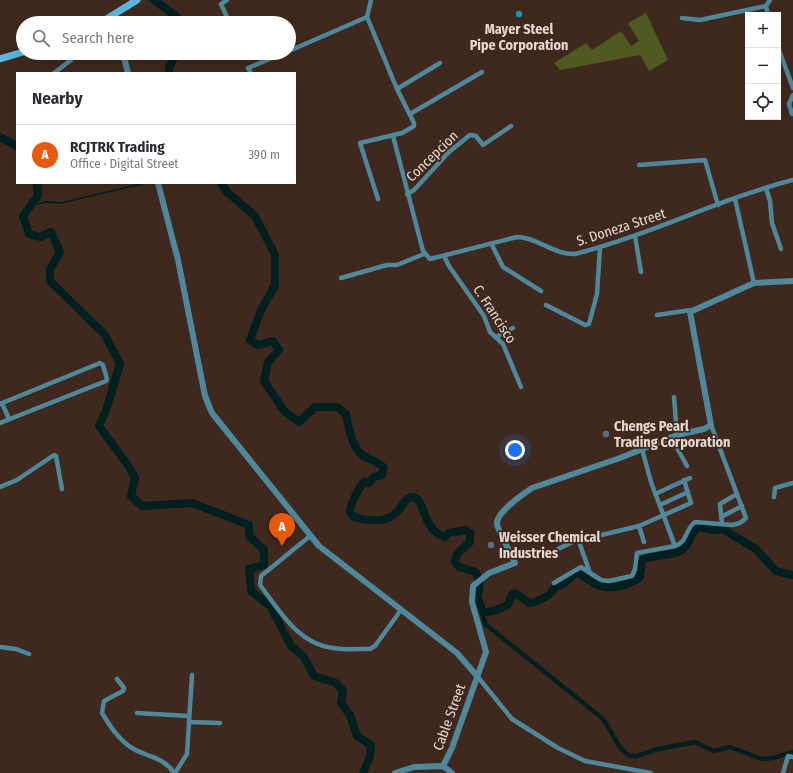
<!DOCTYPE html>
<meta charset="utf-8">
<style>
:root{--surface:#fff;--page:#f2f2f3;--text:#2b2b33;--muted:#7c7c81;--line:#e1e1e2;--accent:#ea580c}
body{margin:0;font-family:"Fira Sans Condensed",sans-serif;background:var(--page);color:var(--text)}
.controls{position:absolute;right:12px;top:12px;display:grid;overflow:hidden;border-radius:0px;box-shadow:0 4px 16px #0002}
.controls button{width:36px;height:36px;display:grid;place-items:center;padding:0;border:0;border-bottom:1px solid var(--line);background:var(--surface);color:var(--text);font:20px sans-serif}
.you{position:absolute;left:515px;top:450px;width:14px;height:14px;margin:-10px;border:3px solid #fff;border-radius:50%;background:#1a73e8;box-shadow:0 0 0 6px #1a73e833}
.badge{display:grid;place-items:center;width:26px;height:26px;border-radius:50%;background:var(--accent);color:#fff;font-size:13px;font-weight:700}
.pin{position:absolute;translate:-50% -33px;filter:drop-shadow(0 1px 2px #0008)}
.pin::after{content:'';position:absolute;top:21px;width:14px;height:12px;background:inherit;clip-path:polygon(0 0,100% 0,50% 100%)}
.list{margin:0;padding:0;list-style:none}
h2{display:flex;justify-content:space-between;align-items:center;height:52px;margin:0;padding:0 16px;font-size:17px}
h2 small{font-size:13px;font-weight:400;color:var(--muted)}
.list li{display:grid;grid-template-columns:26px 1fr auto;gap:12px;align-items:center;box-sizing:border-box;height:60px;padding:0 16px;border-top:1px solid var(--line)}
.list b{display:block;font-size:15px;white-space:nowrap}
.list p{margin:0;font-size:13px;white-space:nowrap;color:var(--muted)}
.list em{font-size:13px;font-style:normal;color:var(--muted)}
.icon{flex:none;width:22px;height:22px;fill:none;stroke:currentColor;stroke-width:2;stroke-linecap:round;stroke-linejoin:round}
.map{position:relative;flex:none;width:793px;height:773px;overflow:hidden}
.search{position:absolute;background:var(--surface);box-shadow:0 4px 16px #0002;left:16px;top:16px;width:280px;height:44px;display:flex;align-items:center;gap:10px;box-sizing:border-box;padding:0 14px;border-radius:22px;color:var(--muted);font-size:15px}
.panel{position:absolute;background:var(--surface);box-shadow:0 4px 16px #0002;left:16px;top:72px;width:280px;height:112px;border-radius:0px}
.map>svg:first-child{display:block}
</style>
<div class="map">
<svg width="793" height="773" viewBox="0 0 793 773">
<rect width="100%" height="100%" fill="#3f291e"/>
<polygon fill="#4e5a22" points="646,13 668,60 649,71 640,55 560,70 554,63 586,43 592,50 621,31 631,46 639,41 628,23"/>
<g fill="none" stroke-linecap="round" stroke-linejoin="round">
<polyline stroke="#011f1f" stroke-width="1.5" points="31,205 47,202 61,203 145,183"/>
<path stroke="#011f1f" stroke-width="4.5" d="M481 607 485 624 602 718C612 730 616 748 630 756H637L658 749 695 742 714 751 730 747 762 759 773 758 793 752"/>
<g stroke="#011f1f" stroke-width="8">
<polyline points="154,0 177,17 181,23"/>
<polyline points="169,73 169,67 177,53"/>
<polyline points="0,137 17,146"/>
<polyline points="37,183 38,195 23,216 29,234 40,237 51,232 60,252 50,269 50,281 105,335 120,364 106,410 99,426 129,467 135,478 131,496 142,506 192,503 249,525 249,536 264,550 264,565 249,569 251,591 270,606 291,646 304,657 314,676 336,683 343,691 341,703 350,715 357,736 371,745 370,757 363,773"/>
<path d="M221 183 227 192 255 216 275 255V285L261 310 250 340 258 345 273 341 279 350 268 362 264 381 284 411 299 422 315 407H337L346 414C348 426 352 447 362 455 370 460 378 461 384 468L382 475 374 477 369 483 364 482C360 485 349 507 350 512 351 514 353 515 354 517 368 521 387 524 398 511 402 507 405 497 413 497 425 497 422 531 445 537L449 533 466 530 470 533V542L457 554 455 562 459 567 476 572C479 581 482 588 477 596L483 612C487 613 505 608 508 604 510 601 510 598 512 595L515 593 530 603C539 601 551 596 555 587 567 585 568 577 577 572 583 575 587 580 593 583 607 591 627 587 640 577L642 560C654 554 668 557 680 551 691 546 689 532 699 527L712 530H724L756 549 776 571 793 575"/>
</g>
<g stroke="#4f879b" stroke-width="4.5">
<polyline points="371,0 367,17 397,89 414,123 414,126 402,133 360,143 378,199"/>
<polyline points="768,15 766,6 770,0"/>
<polyline points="227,17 221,4 227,0"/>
<polyline points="682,18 700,20 766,6"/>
<polyline points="778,47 793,88"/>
<polyline points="289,51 367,17"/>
<polyline points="54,73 71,60 68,53"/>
<polyline points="251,73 248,68 284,53"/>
<polyline points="397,89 440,63"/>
<polyline points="410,114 482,72"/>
<polyline points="792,114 789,104 793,95"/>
<path d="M393 136 423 251 430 259 517 237C537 237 554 255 575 254 650 235 719 199 793 180"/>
<polyline points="639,165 705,160 718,205"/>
<polyline points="766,188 770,201 772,223 781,249"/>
<polyline points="407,194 414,190 449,152 470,135 476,136 483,145 511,126"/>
<polyline points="735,199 754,283"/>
<polyline points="635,236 641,272"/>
<polyline points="491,243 503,267 541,291"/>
<polyline points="444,256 449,266 484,316 490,332 503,344 521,387"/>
<polyline points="341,278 387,265 397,265 424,254"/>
<polyline points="546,305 585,325 589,324 597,294 600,247"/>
<polyline points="657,315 691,310"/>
<polyline points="496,337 513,328"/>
<polyline points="674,397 677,435"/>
<polyline points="2,403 9,419"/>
<polyline points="0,404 100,363 103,365 107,379 106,381 0,423"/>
<polyline points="671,437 687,466"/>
<polyline points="0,487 17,480 54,455 56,456 62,489"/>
<polyline points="655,494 690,478"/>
<polyline points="774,497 775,488 793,483"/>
<polyline points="660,505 688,492"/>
<polyline points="721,517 742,506"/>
<polyline points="722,524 720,504 737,494"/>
<polyline points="639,526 644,542"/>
<path d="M310 536 261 576 260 585C279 610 298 644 333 648 345 650 358 649 370 649L375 646 401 610"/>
<polyline points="578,539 590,573"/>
<path d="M675 546C688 542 685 529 695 522L732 525 740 523 746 518 711 425"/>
<polyline points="558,549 581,538 593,537 639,526 691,503 684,480"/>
<polyline points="554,583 581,567 601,580 609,581 632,576 635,569 637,553 675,546 651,482 642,449"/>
<polyline points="0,647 16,649 29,654"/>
<polyline points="477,676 512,719 558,748 585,761 651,773"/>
<path d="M117 679 124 688 123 691 104 701 102 713C110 726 119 740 132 748 147 757 164 757 174 773"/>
<polyline points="137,713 189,716"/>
<polyline points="189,722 220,723"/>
<polyline points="175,773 187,754 192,675"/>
<polyline points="783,773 788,756 793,757"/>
</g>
<g stroke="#4f879b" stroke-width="6">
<polyline points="123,53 128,73"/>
<polyline points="158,183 178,260 205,396 212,413 319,546 457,653 477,676"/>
<path d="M443 766 452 748 486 652 472 602 473 586 489 573 515 563C512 554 497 531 497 523 497 512 523 494 532 488L620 458 677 435 704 429 711 425 690 312 754 283 793 281"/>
<polyline points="395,773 414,767 443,766 452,773"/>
</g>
<g stroke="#5bb8da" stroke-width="7">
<polyline points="100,23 137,0"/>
<polyline points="0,59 23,52"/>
</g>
</g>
<circle fill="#0f9aa8" stroke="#3f291e" stroke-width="1.5" cx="519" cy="14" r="4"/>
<g fill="#5c6f8a" stroke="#3f291e" stroke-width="1.5">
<circle cx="606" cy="434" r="4"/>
<circle cx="491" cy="545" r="4"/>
</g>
<g text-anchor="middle" stroke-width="3.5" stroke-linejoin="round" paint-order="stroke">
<g font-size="14" font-weight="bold" fill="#e6d7d0" stroke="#3f291e" text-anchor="start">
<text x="519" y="34" text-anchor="middle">Mayer Steel<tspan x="519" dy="16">Pipe Corporation</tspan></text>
<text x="614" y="431">Chengs Pearl<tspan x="614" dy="16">Trading Corporation</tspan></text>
<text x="499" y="542">Weisser Chemical<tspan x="499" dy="16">Industries</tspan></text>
</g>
<g font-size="14" fill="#e6d7d0" stroke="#3f291e">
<text transform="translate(432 156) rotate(-44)" y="5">Concepcion</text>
<text transform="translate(621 227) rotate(-18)" y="5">S. Doneza Street</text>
<text transform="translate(495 314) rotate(57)" y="5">C. Francisco</text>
<text transform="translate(449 717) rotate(-70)" y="5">Cable Street</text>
</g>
</g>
</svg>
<div class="controls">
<button>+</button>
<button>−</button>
<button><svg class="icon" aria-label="locate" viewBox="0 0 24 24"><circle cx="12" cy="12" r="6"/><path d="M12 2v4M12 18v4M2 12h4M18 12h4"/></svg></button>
</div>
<div class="you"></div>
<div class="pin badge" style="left:282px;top:546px">A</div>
<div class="search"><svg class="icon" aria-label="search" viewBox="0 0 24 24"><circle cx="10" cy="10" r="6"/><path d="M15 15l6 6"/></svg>Search here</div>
<section class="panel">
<h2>Nearby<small></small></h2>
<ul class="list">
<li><span class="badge">A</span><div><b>RCJTRK Trading</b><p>Office · Digital Street</p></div><em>390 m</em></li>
</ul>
</section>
</div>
